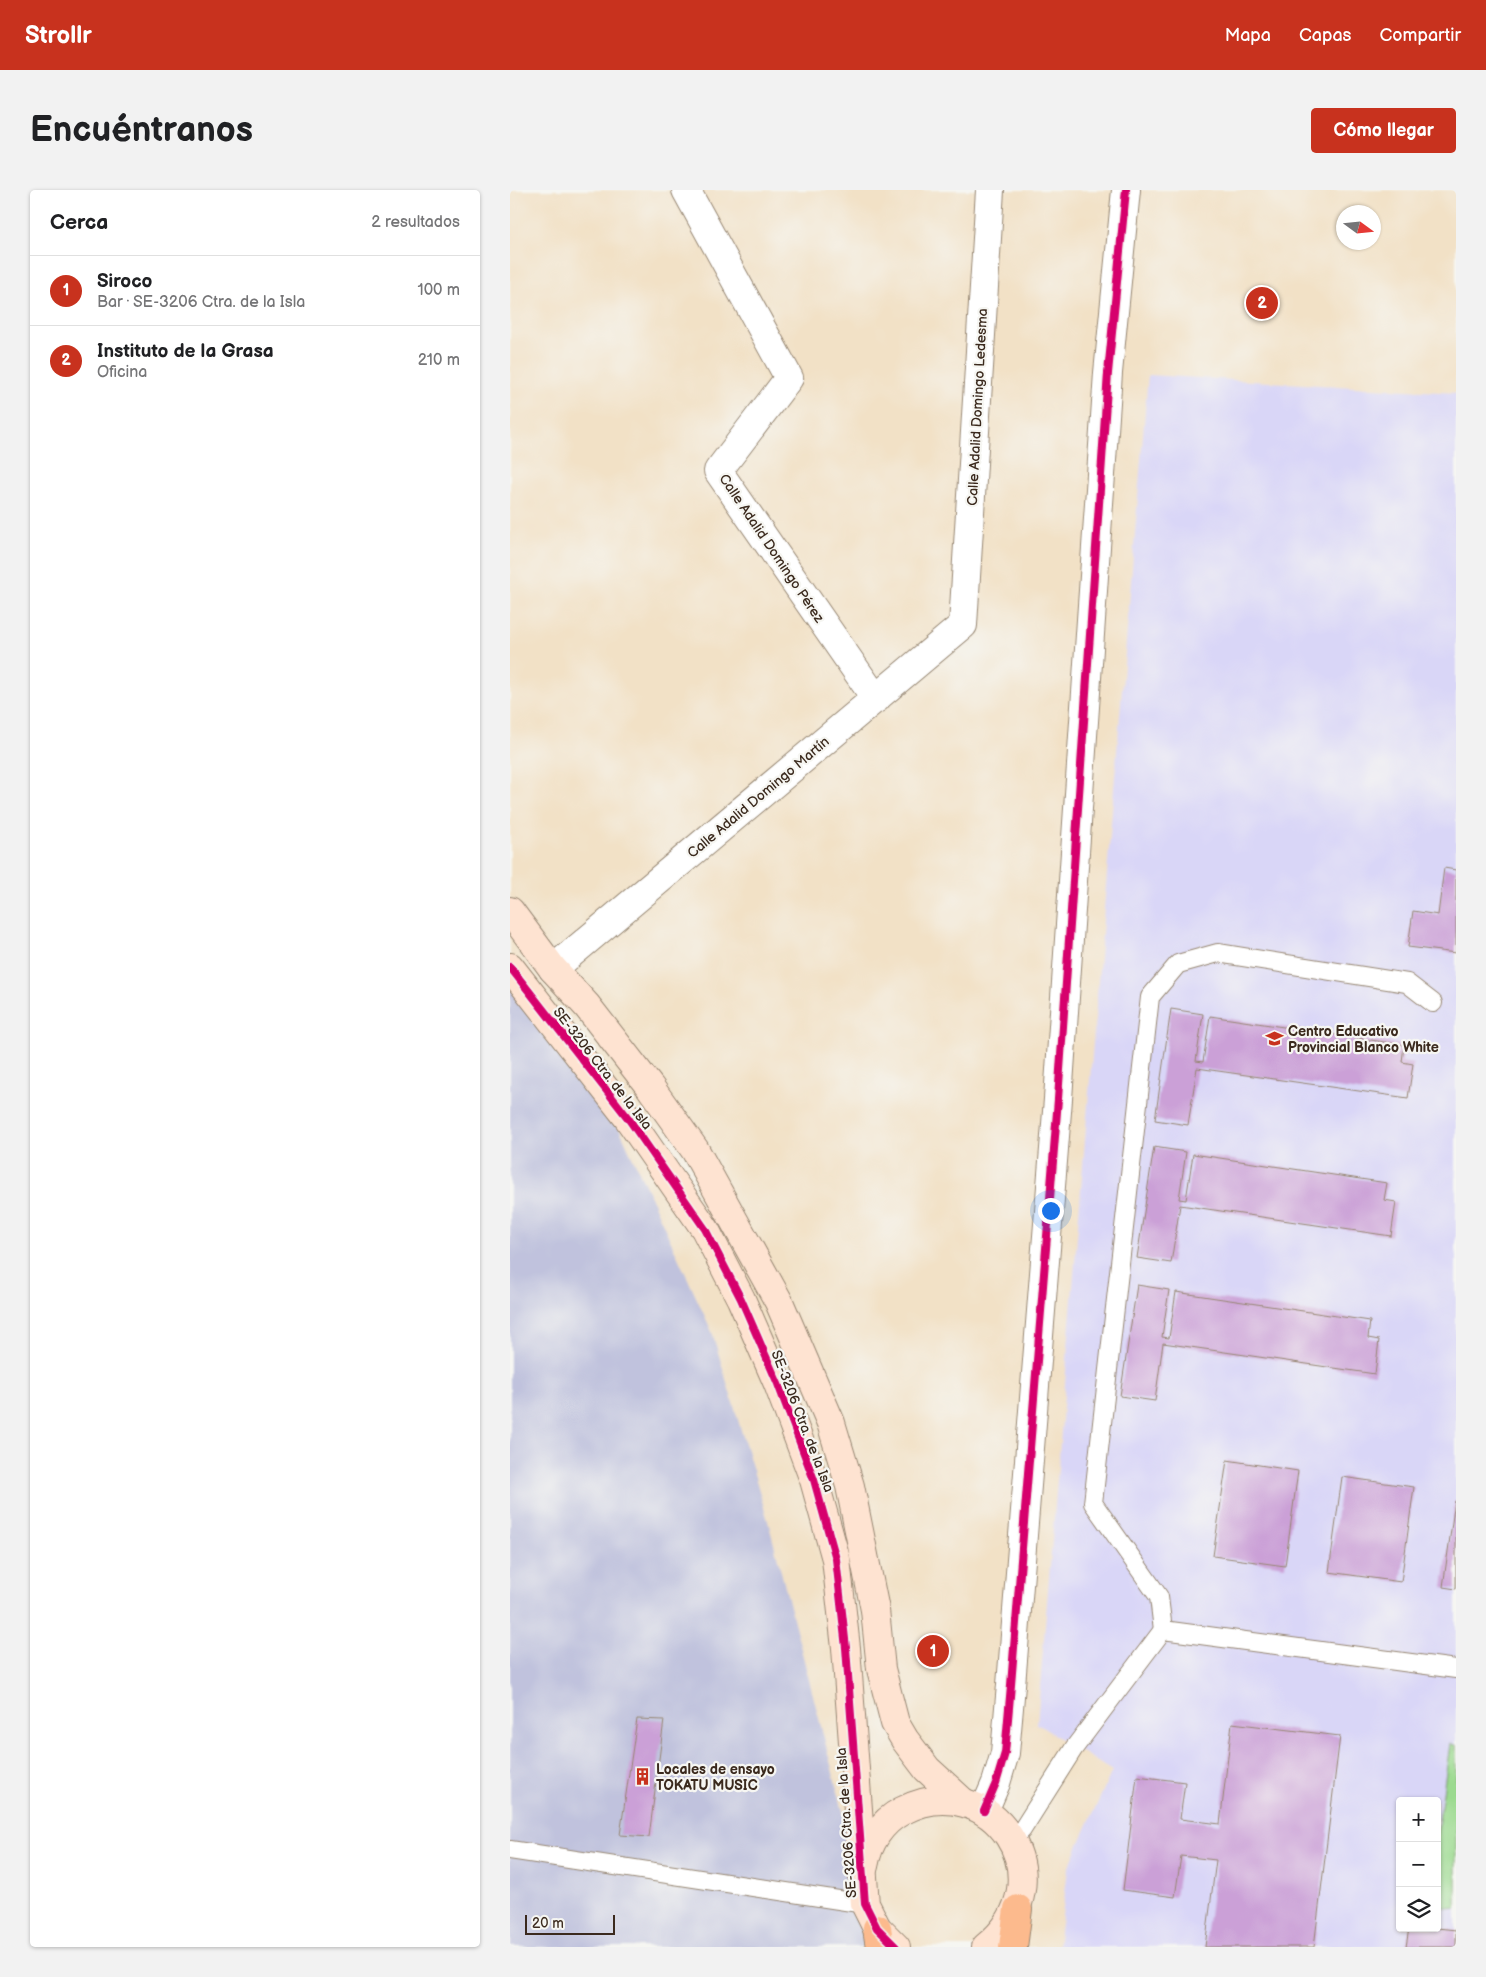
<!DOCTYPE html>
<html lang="es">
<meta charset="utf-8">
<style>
:root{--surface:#fff;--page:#f2f2f2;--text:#202124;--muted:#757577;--line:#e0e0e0;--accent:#c8321e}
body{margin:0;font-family:"Balsamiq Sans",sans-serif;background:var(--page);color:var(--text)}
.controls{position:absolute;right:15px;bottom:15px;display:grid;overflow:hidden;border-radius:5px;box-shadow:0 1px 4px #0004}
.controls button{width:45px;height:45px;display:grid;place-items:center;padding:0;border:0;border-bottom:1px solid var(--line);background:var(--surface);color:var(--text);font:25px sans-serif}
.compass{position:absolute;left:826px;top:15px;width:45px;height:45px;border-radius:50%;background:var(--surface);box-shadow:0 1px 4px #0004;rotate:105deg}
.scale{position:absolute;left:15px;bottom:12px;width:90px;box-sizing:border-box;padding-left:5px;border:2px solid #3b2a1e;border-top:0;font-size:14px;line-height:18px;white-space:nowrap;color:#3b2a1e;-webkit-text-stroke:4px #f6f6f2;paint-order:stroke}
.you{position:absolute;left:540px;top:1020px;width:18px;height:18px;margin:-12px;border:4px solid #fff;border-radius:50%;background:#1a73e8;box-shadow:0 0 0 8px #1a73e833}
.badge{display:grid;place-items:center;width:32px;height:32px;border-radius:50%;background:var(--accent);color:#fff;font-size:16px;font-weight:700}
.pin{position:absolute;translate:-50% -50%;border:2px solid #fff;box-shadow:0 1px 5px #0006}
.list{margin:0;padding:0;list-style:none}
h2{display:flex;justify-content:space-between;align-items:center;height:65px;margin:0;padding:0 20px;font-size:21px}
h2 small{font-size:16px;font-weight:400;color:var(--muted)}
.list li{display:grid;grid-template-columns:32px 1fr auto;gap:15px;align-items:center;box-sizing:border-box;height:70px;padding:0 20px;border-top:1px solid var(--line)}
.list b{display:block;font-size:19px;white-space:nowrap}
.list p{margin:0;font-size:16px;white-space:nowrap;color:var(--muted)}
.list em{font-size:16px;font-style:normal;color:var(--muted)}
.icon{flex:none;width:28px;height:28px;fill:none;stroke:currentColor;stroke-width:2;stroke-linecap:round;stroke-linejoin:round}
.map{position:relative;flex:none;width:946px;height:1757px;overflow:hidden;border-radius:5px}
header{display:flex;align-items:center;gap:30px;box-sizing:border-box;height:70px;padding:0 25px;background:var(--accent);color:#fff}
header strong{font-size:24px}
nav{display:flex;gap:28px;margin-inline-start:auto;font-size:18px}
.intro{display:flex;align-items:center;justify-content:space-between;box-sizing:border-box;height:120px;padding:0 30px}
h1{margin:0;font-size:35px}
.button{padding:12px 22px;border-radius:5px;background:var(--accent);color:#fff;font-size:18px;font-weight:700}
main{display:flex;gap:30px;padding:0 30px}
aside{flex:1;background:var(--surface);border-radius:5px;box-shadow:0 1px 4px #0004}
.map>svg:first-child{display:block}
</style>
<header>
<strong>Strollr</strong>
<nav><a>Mapa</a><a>Capas</a><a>Compartir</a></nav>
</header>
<div class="intro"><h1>Encuéntranos</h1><a class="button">Cómo llegar</a></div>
<main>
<aside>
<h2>Cerca<small>2 resultados</small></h2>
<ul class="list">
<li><span class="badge">1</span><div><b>Siroco</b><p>Bar · SE-3206 Ctra. de la Isla</p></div><em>100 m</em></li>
<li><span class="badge">2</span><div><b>Instituto de la Grasa</b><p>Oficina</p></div><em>210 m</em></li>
</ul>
</aside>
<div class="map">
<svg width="946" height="1757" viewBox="0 0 946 1757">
<rect width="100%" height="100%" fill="#f6f6f2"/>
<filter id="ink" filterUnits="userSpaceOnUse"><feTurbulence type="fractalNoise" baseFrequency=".02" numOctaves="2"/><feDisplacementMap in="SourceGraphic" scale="10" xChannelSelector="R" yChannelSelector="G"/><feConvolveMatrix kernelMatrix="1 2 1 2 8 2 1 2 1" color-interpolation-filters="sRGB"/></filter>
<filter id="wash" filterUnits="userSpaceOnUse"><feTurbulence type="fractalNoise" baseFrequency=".0096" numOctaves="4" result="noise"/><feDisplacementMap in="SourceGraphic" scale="20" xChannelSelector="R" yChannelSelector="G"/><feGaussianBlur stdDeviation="1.12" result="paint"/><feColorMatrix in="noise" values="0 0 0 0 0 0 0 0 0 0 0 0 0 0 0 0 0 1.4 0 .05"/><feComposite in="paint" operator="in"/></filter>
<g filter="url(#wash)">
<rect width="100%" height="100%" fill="#f2e1c6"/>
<path fill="#d9d6f7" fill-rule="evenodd" d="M638 185 946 203V1757H548L558 1679 602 1581 527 1534ZM890 1611H927V1738H890Z"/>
<polygon fill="#c0c2dd" points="0,799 86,887 202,1142 258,1331 368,1757 0,1757"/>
<polygon fill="#9bda8f" stroke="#6b8256" points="940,1554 946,1555 946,1719 927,1716 927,1644"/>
<g id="blocks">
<g fill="#cba0d7">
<polygon points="934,678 946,680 946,763 898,757 903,721 928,725"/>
<polygon points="661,819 693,824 686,871 693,872 700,826 894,855 892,872 903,874 898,908 687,878 678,935 645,930"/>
<polygon points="644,957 676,962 669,1009 676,1010 683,964 877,993 874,1010 886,1012 881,1046 670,1015 661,1073 627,1068"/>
<polygon points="627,1095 659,1100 652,1147 659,1148 666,1102 860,1131 858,1148 869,1150 865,1184 653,1153 645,1211 610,1206"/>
<polygon points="717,1270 788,1281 775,1376 703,1366"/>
<polygon points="832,1287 904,1297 891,1392 819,1382"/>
<polygon points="945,1311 946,1311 946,1399 933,1397"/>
<polygon points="127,1529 154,1530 139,1647 110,1645"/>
<polygon points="722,1533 830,1546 804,1757 695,1757 706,1670 671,1666 665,1707 613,1700 627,1586 675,1592 670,1629 710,1634"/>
<polygon points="899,1738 927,1738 946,1740 946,1757 896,1757"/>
</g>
</g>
</g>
<g filter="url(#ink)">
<use href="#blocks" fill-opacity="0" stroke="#968672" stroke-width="1"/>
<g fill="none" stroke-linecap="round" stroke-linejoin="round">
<defs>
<g id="lane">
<polyline points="653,1440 649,1407 583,1313 640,807 668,774 708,763 897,793 923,813"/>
<polyline points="501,1651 512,1640 564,1558 653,1440 946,1479"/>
<polyline points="0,1660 355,1714"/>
</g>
<g id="street">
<polyline points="176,0 279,188 208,281 366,509"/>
<polyline points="43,779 453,435 480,0"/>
<polyline points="474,1621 486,1593 495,1563 501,1495 548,909 598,183 616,0"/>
</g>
<g id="secondary">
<polyline points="0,721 43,779 77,816 140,897 185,960 269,1112 321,1233 340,1296 365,1420 371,1479 385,1533 395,1550 417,1579 453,1612"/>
<polyline points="0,777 118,928 195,1039 231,1109 268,1194 304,1290 326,1369 336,1458 355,1714 367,1738 386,1757"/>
<path d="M354 1676C358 1653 371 1632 392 1621 481 1574 560 1690 476 1757"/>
</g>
<g id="primary">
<polyline points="367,1738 370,1757"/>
<polyline points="503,1757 508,1719"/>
</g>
</defs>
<use href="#lane" stroke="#968672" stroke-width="20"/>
<use href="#street" stroke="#968672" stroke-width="30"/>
<use href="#secondary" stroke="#968672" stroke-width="30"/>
<use href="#primary" stroke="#968672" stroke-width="30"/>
<use href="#lane" stroke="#fff" stroke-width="18"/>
<use href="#street" stroke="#fff" stroke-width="28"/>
<use href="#secondary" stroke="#fee3d1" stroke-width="28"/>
<use href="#primary" stroke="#fcba8d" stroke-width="28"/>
<defs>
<g id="cycleway">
<polyline points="0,777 118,928 195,1039 231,1109 268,1194 304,1290 326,1369 336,1458 355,1714 367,1738 386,1757"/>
<polyline points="474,1621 486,1593 495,1563 501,1495 548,909 598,183 616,0"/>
</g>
</defs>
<use href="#cycleway" stroke="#f6f6f2" stroke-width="11"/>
<use href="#cycleway" stroke="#d6006c" stroke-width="8"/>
</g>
</g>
<defs>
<symbol id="university-bare" viewBox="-9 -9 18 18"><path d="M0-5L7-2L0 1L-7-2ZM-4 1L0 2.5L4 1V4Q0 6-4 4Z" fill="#c8321e" stroke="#f6f6f2" stroke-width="2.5" paint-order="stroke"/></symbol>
<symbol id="building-bare" viewBox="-9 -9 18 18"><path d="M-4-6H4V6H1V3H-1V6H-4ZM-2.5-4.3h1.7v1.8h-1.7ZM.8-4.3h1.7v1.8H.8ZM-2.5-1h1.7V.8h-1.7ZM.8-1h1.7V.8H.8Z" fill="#c8321e" stroke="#f6f6f2" stroke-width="2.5" paint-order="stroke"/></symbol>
</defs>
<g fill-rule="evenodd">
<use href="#university-bare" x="752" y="836" width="25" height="25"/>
<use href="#building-bare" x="120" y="1574" width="25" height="25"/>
</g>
<g text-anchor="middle" stroke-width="4.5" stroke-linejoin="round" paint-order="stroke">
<g font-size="14" fill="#3b2a1e" stroke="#f6f6f2">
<text transform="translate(467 217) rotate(-87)" y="5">Calle Adalid Domingo Ledesma</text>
<text transform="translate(262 358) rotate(56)" y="5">Calle Adalid Domingo Pérez</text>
<text transform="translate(248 607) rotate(-40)" y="5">Calle Adalid Domingo Martín</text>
<text transform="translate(93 878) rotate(52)" y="5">SE-3206 Ctra. de la Isla</text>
<text transform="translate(293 1231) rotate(69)" y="5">SE-3206 Ctra. de la Isla</text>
<text transform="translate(336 1633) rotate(-94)" y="5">SE-3206 Ctra. de la Isla</text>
</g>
<g font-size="14" font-weight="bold" fill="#3b2a1e" stroke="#f6f6f2" text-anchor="start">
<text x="778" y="846">Centro Educativo<tspan x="778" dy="16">Provincial Blanco White</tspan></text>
<text x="146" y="1584">Locales de ensayo<tspan x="146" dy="16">TOKATU MUSIC</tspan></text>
</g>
</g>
</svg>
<div class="controls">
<button>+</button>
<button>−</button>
<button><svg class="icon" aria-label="layers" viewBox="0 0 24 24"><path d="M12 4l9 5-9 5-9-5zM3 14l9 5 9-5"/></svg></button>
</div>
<svg class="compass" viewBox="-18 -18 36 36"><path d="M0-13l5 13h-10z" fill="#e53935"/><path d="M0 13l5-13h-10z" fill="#757577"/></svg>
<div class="scale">20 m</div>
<div class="you"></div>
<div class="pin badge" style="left:423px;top:1461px">1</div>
<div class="pin badge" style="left:752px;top:113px">2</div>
</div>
</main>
